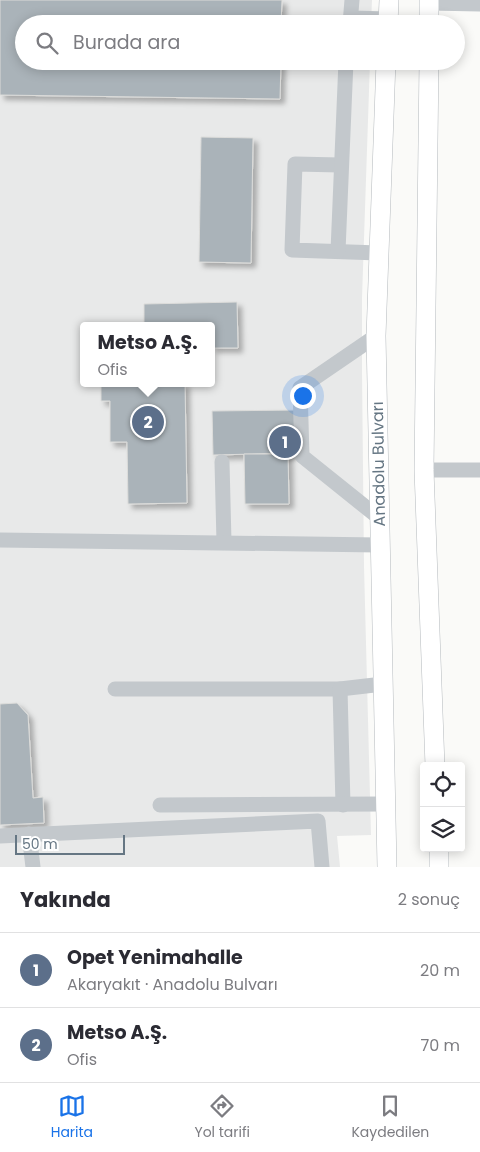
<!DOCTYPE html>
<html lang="tr">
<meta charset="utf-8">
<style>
:root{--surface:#fff;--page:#f7f7f7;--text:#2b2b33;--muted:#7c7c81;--line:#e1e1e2;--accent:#1a73e8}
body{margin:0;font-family:Poppins,sans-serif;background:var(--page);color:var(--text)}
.controls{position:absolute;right:15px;bottom:15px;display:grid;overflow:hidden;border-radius:5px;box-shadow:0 2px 12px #0003}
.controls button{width:45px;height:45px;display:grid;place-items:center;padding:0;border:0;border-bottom:1px solid var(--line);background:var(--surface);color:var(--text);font:25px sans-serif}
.scale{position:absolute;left:15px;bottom:12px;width:110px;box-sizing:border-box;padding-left:5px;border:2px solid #657683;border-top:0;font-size:14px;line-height:18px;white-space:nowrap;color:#657683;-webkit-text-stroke:4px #fff;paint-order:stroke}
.you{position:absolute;left:302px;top:395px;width:18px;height:18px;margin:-12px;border:4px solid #fff;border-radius:50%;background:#1a73e8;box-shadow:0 0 0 8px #1a73e833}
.badge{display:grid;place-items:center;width:32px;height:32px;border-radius:50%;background:var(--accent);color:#fff;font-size:16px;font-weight:700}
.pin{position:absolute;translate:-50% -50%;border:2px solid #fff;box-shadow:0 1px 5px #0006}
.popup{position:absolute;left:80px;top:322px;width:135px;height:65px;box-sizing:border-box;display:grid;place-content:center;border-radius:5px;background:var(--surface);filter:drop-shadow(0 1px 4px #0005);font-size:16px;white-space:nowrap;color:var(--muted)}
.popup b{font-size:19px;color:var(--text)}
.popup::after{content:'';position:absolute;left:50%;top:100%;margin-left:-10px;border:10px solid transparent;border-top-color:var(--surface)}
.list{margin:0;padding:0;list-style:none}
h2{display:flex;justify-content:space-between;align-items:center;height:65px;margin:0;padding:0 20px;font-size:21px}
h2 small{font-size:16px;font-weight:400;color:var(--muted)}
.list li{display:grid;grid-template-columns:32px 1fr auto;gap:15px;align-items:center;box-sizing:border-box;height:75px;padding:0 20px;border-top:1px solid var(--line)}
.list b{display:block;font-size:19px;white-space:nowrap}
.list p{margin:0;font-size:16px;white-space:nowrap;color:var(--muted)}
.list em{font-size:16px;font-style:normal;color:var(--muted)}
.icon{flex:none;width:28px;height:28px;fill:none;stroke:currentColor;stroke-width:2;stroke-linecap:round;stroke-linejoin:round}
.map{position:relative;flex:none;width:480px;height:867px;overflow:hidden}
.search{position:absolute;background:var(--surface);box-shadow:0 2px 12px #0003;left:15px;right:15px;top:15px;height:55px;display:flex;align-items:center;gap:12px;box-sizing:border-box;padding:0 18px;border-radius:28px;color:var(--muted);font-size:19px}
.sheet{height:215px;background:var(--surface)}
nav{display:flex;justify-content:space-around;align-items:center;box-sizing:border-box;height:70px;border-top:1px solid var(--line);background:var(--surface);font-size:14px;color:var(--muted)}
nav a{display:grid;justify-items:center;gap:2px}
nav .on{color:var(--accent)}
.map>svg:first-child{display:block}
</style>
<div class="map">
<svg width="480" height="867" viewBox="0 0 480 867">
<defs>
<filter id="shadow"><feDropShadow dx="4.5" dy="4.5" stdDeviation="2.5" flood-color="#0004"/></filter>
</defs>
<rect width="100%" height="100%" fill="#fafaf8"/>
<path fill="#e8e9e9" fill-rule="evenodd" d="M0 0H372L371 24H24V61H370L362 298V371L364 566 371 835 337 836 340 867H0ZM84 326H212V383H84Z"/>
<g fill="#aab3b9" stroke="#dcdcda" filter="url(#shadow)">
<polygon points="0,0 282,0 281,24 24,24 24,61 281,61 280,99 0,95"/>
<polygon points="201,137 253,138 251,263 199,262"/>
<polygon points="237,302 238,348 212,348 212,326 144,326 144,304"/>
<polygon points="101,383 185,383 187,503 128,504 127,442 110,442 110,401 101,401"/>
<polygon points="297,410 297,453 213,455 212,411"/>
<polygon points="244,454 288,454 289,504 245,504"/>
<polygon points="17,703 28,715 33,798 43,797 44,823 0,825 0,704"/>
</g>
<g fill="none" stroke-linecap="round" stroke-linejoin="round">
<defs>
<g id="major">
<polyline points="388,24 389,0"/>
<polyline points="429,24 429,0"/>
<polyline points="386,61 376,336 387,867"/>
<polyline points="429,61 424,470 435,766"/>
<polyline points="439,848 439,867"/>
</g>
</defs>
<use href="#major" stroke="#b5babe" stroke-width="20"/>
<g stroke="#c3c8cc" stroke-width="15">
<polyline points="429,3 480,4"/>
<polyline points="351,18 388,19"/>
<polyline points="350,24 352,0"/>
<polyline points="340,165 295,164 292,250 379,253"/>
<polyline points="338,251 346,61"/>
<polyline points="376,336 300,388 302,456 378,517"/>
<polyline points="222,462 224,542"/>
<polyline points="424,470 480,470"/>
<polyline points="0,540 379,545"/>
<polyline points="115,689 340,689 383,684"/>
<polyline points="340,689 343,805"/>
<polyline points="160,805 386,804"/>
<polyline points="29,834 33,867"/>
<polyline points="0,836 318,821 322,867"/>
</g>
<use href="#major" stroke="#fff" stroke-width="19"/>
</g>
<g text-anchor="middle" stroke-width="5" stroke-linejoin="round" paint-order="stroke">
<g font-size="16" fill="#657683" stroke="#fff">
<text transform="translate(378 464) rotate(-91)" y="6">Anadolu Bulvarı</text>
</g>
</g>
</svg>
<div class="controls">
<button><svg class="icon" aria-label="locate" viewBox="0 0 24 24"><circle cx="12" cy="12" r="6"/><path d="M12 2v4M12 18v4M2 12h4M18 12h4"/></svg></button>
<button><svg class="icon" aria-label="layers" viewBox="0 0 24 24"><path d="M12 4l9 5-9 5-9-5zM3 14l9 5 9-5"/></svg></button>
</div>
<div class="scale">50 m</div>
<div class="you"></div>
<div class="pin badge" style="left:285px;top:442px;background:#5c6f8a">1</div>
<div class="pin badge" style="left:148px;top:422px;background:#5c6f8a">2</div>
<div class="popup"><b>Metso A.Ş.</b>Ofis</div>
<div class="search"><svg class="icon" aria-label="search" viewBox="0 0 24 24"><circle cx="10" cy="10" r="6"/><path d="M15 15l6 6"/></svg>Burada ara</div>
</div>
<section class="sheet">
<h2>Yakında<small>2 sonuç</small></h2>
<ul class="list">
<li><span class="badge" style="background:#5c6f8a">1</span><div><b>Opet Yenimahalle</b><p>Akaryakıt · Anadolu Bulvarı</p></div><em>20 m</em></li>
<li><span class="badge" style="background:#5c6f8a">2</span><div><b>Metso A.Ş.</b><p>Ofis</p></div><em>70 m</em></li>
</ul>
</section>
<nav>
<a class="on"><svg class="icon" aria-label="map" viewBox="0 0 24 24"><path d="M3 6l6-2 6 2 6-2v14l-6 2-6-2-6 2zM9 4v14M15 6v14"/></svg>Harita</a>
<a><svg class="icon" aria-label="directions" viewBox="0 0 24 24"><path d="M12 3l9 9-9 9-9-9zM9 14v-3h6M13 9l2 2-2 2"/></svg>Yol tarifi</a>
<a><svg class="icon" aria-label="saved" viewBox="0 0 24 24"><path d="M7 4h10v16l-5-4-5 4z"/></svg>Kaydedilen</a>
</nav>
